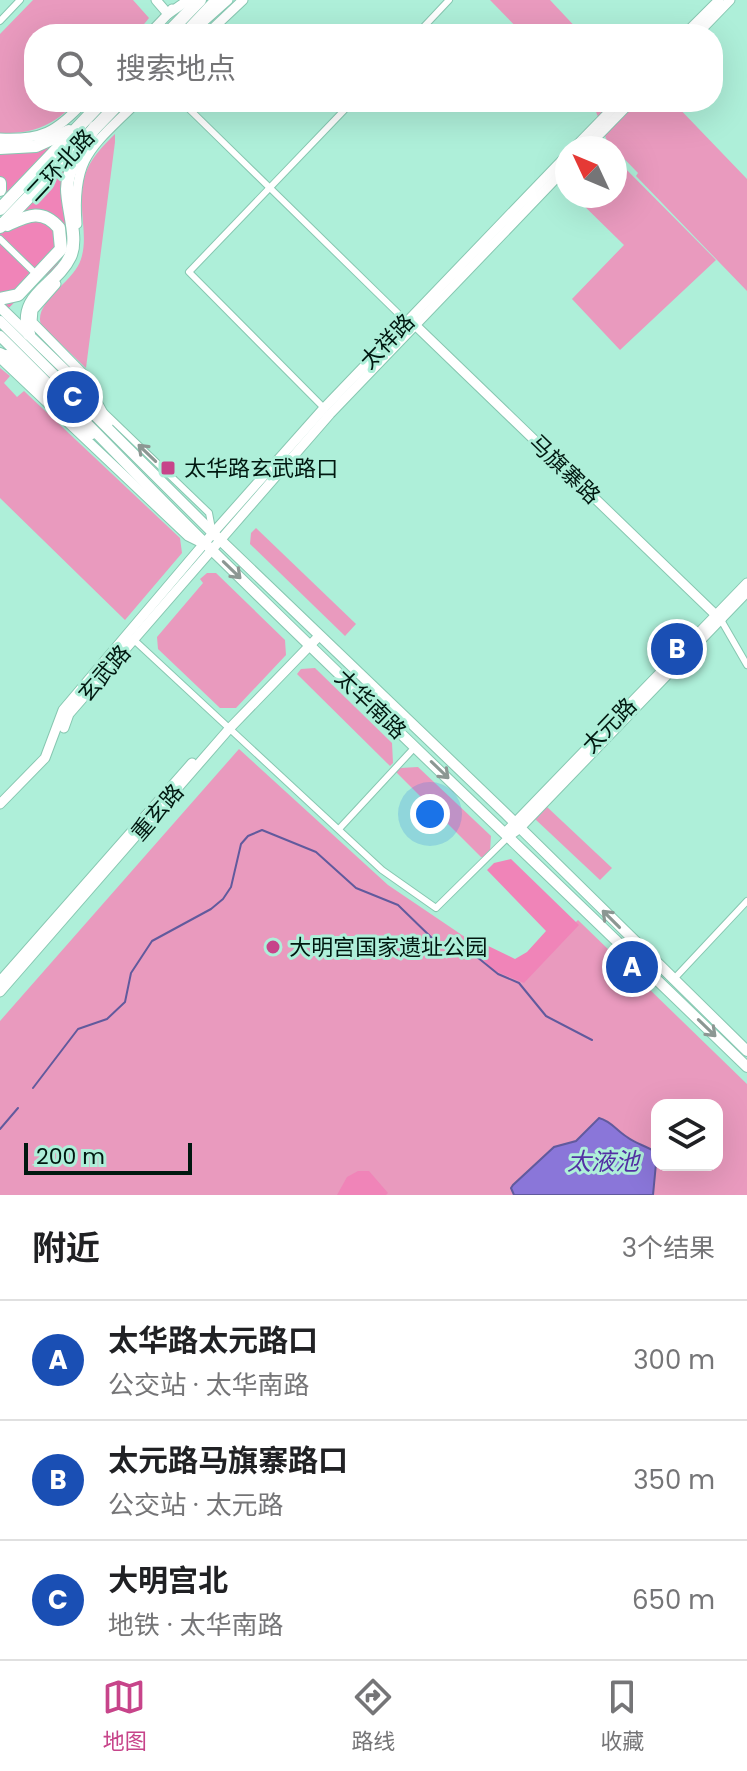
<!DOCTYPE html>
<html lang="zh">
<meta charset="utf-8">
<style>
:root{--surface:#fff;--page:#f2f2f2;--text:#202124;--muted:#757577;--line:#e0e0e0;--accent:#c7448a}
body{margin:0;font-family:Poppins,"Noto Sans SC",sans-serif;background:var(--page);color:var(--text)}
.controls{position:absolute;right:24px;bottom:24px;display:grid;overflow:hidden;border-radius:16px;box-shadow:0 8px 32px #0002}
.controls button{width:72px;height:72px;display:grid;place-items:center;padding:0;border:0;border-bottom:2px solid var(--line);background:var(--surface);color:var(--text);font:40px sans-serif}
.compass{position:absolute;left:555px;top:136px;width:72px;height:72px;border-radius:50%;background:var(--surface);box-shadow:0 8px 32px #0002;rotate:314deg}
.scale{position:absolute;left:24px;bottom:20px;width:168px;box-sizing:border-box;padding-left:8px;border:4px solid #001810;border-top:0;font-size:22px;line-height:28px;white-space:nowrap;color:#001810;-webkit-text-stroke:6px #aeefd9;paint-order:stroke}
.you{position:absolute;left:430px;top:814px;width:28px;height:28px;margin:-20px;border:6px solid #fff;border-radius:50%;background:#1a73e8;box-shadow:0 0 0 12px #1a73e833}
.badge{display:grid;place-items:center;width:52px;height:52px;border-radius:50%;background:var(--accent);color:#fff;font-size:26px;font-weight:700}
.pin{position:absolute;translate:-50% -50%;border:4px solid #fff;box-shadow:0 2px 8px #0006}
.list{margin:0;padding:0;list-style:none}
h2{display:flex;justify-content:space-between;align-items:center;height:104px;margin:0;padding:0 32px;font-size:34px}
h2 small{font-size:26px;font-weight:400;color:var(--muted)}
.list li{display:grid;grid-template-columns:52px 1fr auto;gap:24px;align-items:center;box-sizing:border-box;height:120px;padding:0 32px;border-top:2px solid var(--line)}
.list b{display:block;font-size:30px;white-space:nowrap}
.list p{margin:0;font-size:26px;white-space:nowrap;color:var(--muted)}
.list em{font-size:26px;font-style:normal;color:var(--muted)}
.icon{flex:none;width:44px;height:44px;fill:none;stroke:currentColor;stroke-width:2;stroke-linecap:round;stroke-linejoin:round}
.map{position:relative;flex:none;width:747px;height:1195px;overflow:hidden}
.search{position:absolute;background:var(--surface);box-shadow:0 8px 32px #0002;left:24px;right:24px;top:24px;height:88px;display:flex;align-items:center;gap:20px;box-sizing:border-box;padding:0 28px;border-radius:32px;color:var(--muted);font-size:30px}
.sheet{height:464px;background:var(--surface)}
nav{display:flex;justify-content:space-around;align-items:center;box-sizing:border-box;height:112px;border-top:2px solid var(--line);background:var(--surface);font-size:22px;color:var(--muted)}
nav a{display:grid;justify-items:center;gap:4px}
nav .on{color:var(--accent)}
.map>svg:first-child{display:block}
</style>
<div class="map">
<svg width="747" height="1195" viewBox="0 0 747 1195">
<rect width="100%" height="100%" fill="#aeefd9"/>
<g fill="#e99abe" fill-rule="evenodd">
<path d="M33 0H133L149 18 136 34H34V102H76C53 126 33 134 0 133V34Z"/>
<polygon points="490,0 550,0 582,34 523,34"/>
<polygon points="588,102 673,102 747,179 747,291 636,176 638,173 607,141 595,109"/>
<path d="M115 134V142L86 368 41 325C33 302 75 281 81 259 85 247 84 235 83 222 79 178 84 164 115 134Z"/>
<polygon points="615,158 716,260 620,350 572,299 624,245 574,196 615,196"/>
<polygon points="0,368 10,376 4,383 17,397 24,391 180,538 182,553 125,620 0,498"/>
<polygon points="256,528 356,624 345,636 250,544 251,533"/>
<polygon points="207,573 216,573 285,640 286,655 236,708 220,708 158,649 157,637 203,583 200,579"/>
<polygon points="315,668 392,743 393,763 390,766 297,674 301,669"/>
<path d="M239 749 388 885 521 975 578 920 747 1084V1195H0V1021ZM657 1105H717V1165H657Z"/>
<polygon points="418,767 491,836 490,852 485,858 481,857 396,772 400,768"/>
<polygon points="546,806 612,868 600,880 534,818"/>
</g>
<g fill="#f084b8">
<polygon points="56,142 5,196 0,196 0,149"/>
<polygon points="73,160 68,252 49,278 43,273 0,317 0,234"/>
<polygon points="511,859 579,925 524,983 490,969 476,947 480,942 515,959 527,952 546,931 487,870 494,863"/>
<polygon points="358,1171 369,1171 388,1193 386,1195 337,1195 347,1177"/>
</g>
<path fill="#8a76d9" stroke="#615a9d" stroke-width="2" d="M599 1118C611 1121 616 1130 627 1137 636 1144 647 1146 657 1153L653 1195H514L511 1188 513 1185 554 1147 576 1141Z"/>
<g fill="none" stroke-linecap="round" stroke-linejoin="round">
<g stroke="#615a9d" stroke-width="2">
<polyline points="33,1088 78,1029 107,1019 125,1002 131,973 152,941 211,909 223,899 231,887 241,844 248,836 262,830 316,852 356,888 398,905 435,941 477,957 498,974 519,983 546,1016 592,1040"/>
<polyline points="0,1129 18,1108"/>
</g>
<defs>
<g id="street">
<polyline points="0,21 20,0"/>
<polyline points="417,34 449,0"/>
<polyline points="182,102 409,324"/>
<polyline points="0,239 35,273"/>
<polyline points="325,409 189,272 352,102"/>
<polyline points="105,413 209,513 212,529"/>
<polyline points="721,620 747,665"/>
<polyline points="133,639 382,870 436,908 509,836"/>
<polyline points="339,829 415,747"/>
<polyline points="673,980 747,901"/>
</g>
<g id="secondary">
<polyline points="156,0 168,14 172,9"/>
<polyline points="201,24 228,0"/>
<polyline points="149,34 168,14 188,0"/>
<polyline points="207,34 243,0"/>
<polyline points="685,34 719,0"/>
<polyline points="697,34 730,0"/>
<path d="M0 138C42 140 56 132 84 102"/>
<polyline points="574,148 619,102"/>
<polyline points="586,148 631,102"/>
<path d="M77 224C72 156 92 147 137 102"/>
<polyline points="56,284 33,310 32,322 90,381 95,388 94,398"/>
<polyline points="412,322 721,620"/>
<polyline points="0,358 188,536 200,542"/>
<polyline points="64,728 69,714 330,414 567,167"/>
<polyline points="0,804 45,758 63,710 213,533 324,408 567,155"/>
<polyline points="505,833 747,583"/>
<polyline points="509,836 520,828 747,592"/>
<polyline points="0,981 192,763"/>
<polyline points="0,992 229,729 319,636"/>
</g>
<g id="primary">
<polyline points="0,307 94,398 108,423"/>
<polyline points="0,321 213,533 505,813 747,1051"/>
<path d="M0 336C75 409 146 486 221 559 395 730 572 897 747 1067"/>
<polyline points="7,355 69,417 92,434"/>
</g>
<g id="highway">
<polyline points="167,34 200,0"/>
<polyline points="185,34 217,0"/>
<polyline points="0,148 36,146 69,131"/>
<polyline points="0,183 0,190"/>
<polyline points="0,209 102,102"/>
<polyline points="0,227 120,102"/>
<path d="M0 299 18 295 61 249 59 228C42 208 27 216 7 225"/>
<path d="M29 334C17 293 56 287 70 257 79 239 67 209 67 189 67 168 84 145 95 127"/>
<polyline points="0,354 12,360"/>
</g>
</defs>
<use href="#street" stroke="#87c7b1" stroke-width="8"/>
<use href="#secondary" stroke="#87c7b1" stroke-width="11"/>
<use href="#primary" stroke="#87c7b1" stroke-width="12"/>
<use href="#highway" stroke="#87c7b1" stroke-width="14"/>
<use href="#street" stroke="#fff" stroke-width="6"/>
<use href="#secondary" stroke="#fff" stroke-width="9"/>
<use href="#primary" stroke="#fff" stroke-width="10"/>
<use href="#highway" stroke="#fff" stroke-width="12"/>
</g>
<defs><path id="oneway-shaft" d="M-6 0H5M1.5-3L5.5 0L1.5 3" fill="none" stroke-width="1.6" stroke-linecap="round" stroke-linejoin="round" transform="scale(2)"/></defs>
<g stroke="#8c9793">
<use href="#oneway-shaft" transform="translate(147 453) rotate(-136)"/>
<use href="#oneway-shaft" transform="translate(232 570) rotate(44)"/>
<use href="#oneway-shaft" transform="translate(440 770) rotate(44)"/>
<use href="#oneway-shaft" transform="translate(611 919) rotate(-135)"/>
<use href="#oneway-shaft" transform="translate(707 1028) rotate(44)"/>
</g>
<g fill="#c7448a" stroke="#aeefd9" stroke-width="3">
<rect x="160" y="460" width="16" height="16" rx="4"/>
<circle cx="273" cy="947" r="8"/>
</g>
<g text-anchor="middle" stroke-width="6" stroke-linejoin="round" paint-order="stroke">
<g font-size="22" fill="#001810" stroke="#aeefd9">
<text transform="translate(60 165) rotate(-47)" y="8">二环北路</text>
<text transform="translate(387 341) rotate(-46)" y="8">太祥路</text>
<text transform="translate(565 469) rotate(44)" y="8">马旗寨路</text>
<text transform="translate(104 673) rotate(-49)" y="8">玄武路</text>
<text transform="translate(371 704) rotate(44)" y="8">太华南路</text>
<text transform="translate(609 725) rotate(-46)" y="8">太元路</text>
<text transform="translate(157 812) rotate(-49)" y="8">重玄路</text>
</g>
<g font-size="22" fill="#001810" stroke="#aeefd9" text-anchor="start">
<text x="184" y="476">太华路玄武路口</text>
<text x="289" y="955">大明宫国家遗址公园</text>
</g>
<g font-size="24" font-style="italic" fill="#5330a4" stroke="#aeefd9">
<text x="603" y="1170">太液池</text>
</g>
</g>
</svg>
<div class="controls">
<button><svg class="icon" aria-label="layers" viewBox="0 0 24 24"><path d="M12 4l9 5-9 5-9-5zM3 14l9 5 9-5"/></svg></button>
</div>
<svg class="compass" viewBox="-18 -18 36 36"><path d="M0-13l5 13h-10z" fill="#e53935"/><path d="M0 13l5-13h-10z" fill="#757577"/></svg>
<div class="scale">200 m</div>
<div class="you"></div>
<div class="pin badge" style="left:632px;top:967px;background:#1a4fb4">A</div>
<div class="pin badge" style="left:677px;top:649px;background:#1a4fb4">B</div>
<div class="pin badge" style="left:73px;top:397px;background:#1a4fb4">C</div>
<div class="search"><svg class="icon" aria-label="search" viewBox="0 0 24 24"><circle cx="10" cy="10" r="6"/><path d="M15 15l6 6"/></svg>搜索地点</div>
</div>
<section class="sheet">
<h2>附近<small>3个结果</small></h2>
<ul class="list">
<li><span class="badge" style="background:#1a4fb4">A</span><div><b>太华路太元路口</b><p>公交站 · 太华南路</p></div><em>300 m</em></li>
<li><span class="badge" style="background:#1a4fb4">B</span><div><b>太元路马旗寨路口</b><p>公交站 · 太元路</p></div><em>350 m</em></li>
<li><span class="badge" style="background:#1a4fb4">C</span><div><b>大明宫北</b><p>地铁 · 太华南路</p></div><em>650 m</em></li>
</ul>
</section>
<nav>
<a class="on"><svg class="icon" aria-label="map" viewBox="0 0 24 24"><path d="M3 6l6-2 6 2 6-2v14l-6 2-6-2-6 2zM9 4v14M15 6v14"/></svg>地图</a>
<a><svg class="icon" aria-label="directions" viewBox="0 0 24 24"><path d="M12 3l9 9-9 9-9-9zM9 14v-3h6M13 9l2 2-2 2"/></svg>路线</a>
<a><svg class="icon" aria-label="saved" viewBox="0 0 24 24"><path d="M7 4h10v16l-5-4-5 4z"/></svg>收藏</a>
</nav>
